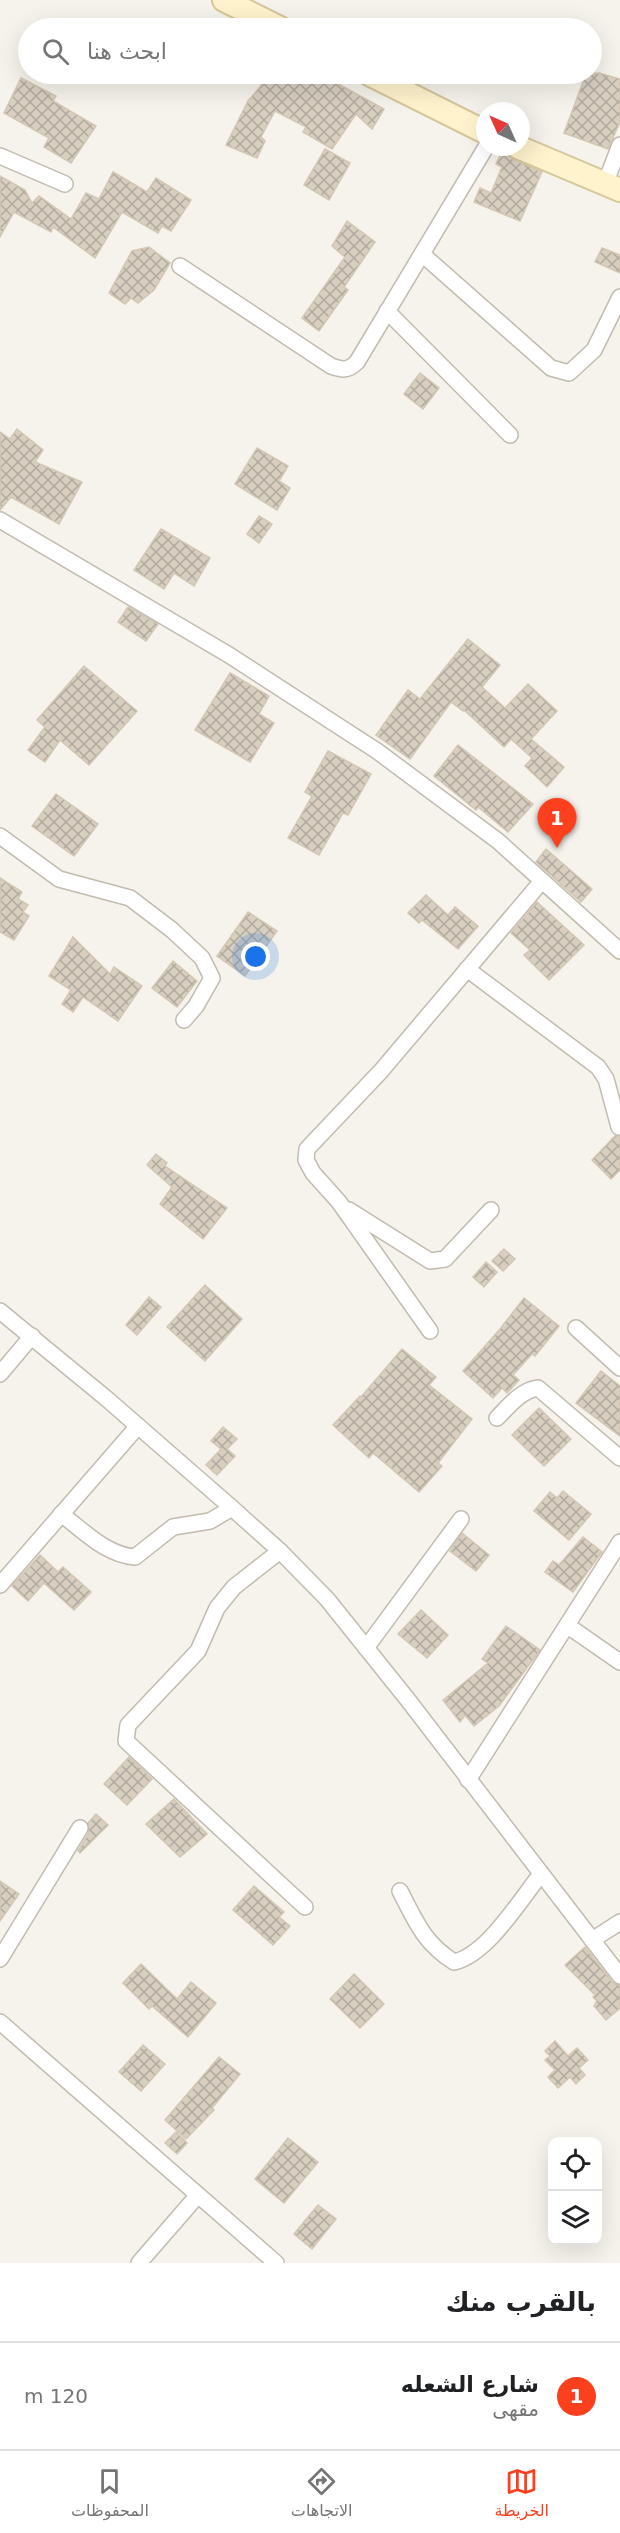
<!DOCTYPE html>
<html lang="ar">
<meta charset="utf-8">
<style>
:root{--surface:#fff;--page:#f2f2f2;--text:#202124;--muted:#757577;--line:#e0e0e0;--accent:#fc3f1d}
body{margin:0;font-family:"DejaVu Sans","Noto Sans Arabic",sans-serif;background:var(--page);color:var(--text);direction:rtl}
.controls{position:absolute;right:18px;bottom:18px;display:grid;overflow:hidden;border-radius:12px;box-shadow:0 6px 24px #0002}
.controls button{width:54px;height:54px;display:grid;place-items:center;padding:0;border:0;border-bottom:2px solid var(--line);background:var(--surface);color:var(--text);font:30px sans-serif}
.compass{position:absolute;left:476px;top:102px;width:54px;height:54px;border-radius:50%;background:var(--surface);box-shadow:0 6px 24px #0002;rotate:315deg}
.you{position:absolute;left:256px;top:957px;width:21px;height:21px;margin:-15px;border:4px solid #fff;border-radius:50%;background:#1a73e8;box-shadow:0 0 0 9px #1a73e833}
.badge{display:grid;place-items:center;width:39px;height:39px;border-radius:50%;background:var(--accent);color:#fff;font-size:20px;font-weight:700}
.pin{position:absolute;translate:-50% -50px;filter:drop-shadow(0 2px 3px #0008)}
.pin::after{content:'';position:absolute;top:32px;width:21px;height:18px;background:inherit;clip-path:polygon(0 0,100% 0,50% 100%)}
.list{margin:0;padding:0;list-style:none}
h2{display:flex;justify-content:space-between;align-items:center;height:78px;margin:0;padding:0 24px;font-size:26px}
h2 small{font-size:20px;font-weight:400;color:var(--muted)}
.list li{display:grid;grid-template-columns:39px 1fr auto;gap:18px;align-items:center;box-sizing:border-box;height:108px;padding:0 24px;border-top:2px solid var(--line)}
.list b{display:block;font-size:22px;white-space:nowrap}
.list p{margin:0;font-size:20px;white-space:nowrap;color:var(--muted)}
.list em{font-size:20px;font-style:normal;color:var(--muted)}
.icon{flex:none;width:33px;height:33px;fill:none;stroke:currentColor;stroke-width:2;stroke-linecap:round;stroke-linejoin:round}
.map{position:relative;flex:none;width:620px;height:2263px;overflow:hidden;direction:ltr}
.search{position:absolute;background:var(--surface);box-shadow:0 6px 24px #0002;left:18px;right:18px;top:18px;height:66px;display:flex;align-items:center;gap:15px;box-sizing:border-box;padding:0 21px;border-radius:33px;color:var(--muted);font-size:22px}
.sheet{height:186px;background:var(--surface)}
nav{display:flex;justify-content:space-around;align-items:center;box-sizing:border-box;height:84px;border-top:2px solid var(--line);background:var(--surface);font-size:16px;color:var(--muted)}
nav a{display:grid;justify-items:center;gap:3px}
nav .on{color:var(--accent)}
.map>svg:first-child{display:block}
</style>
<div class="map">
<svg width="620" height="2263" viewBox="0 0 620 2263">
<defs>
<pattern id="building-cross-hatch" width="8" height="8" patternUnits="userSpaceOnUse" patternTransform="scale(1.5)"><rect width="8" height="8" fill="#d8cfc1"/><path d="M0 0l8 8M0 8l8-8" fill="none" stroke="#b1aa9e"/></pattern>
</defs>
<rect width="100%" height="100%" fill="#f6f3ec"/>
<g fill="url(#building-cross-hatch)" stroke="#d3c7b4" stroke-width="1.5">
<polygon points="599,73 620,79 620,122 608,149 564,133 586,74"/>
<polygon points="271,74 335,74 331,80 384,109 372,129 356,114 332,149 303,132 306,127 275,111 261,137 265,141 257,158 226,145 248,101"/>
<polygon points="21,78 56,96 53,101 96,126 71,163 44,147 49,138 4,113"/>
<polygon points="325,149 350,163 329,200 304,185"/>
<polygon points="502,151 513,159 542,172 520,221 474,202 480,188 491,193 502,167 496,164"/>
<polygon points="113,172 147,192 156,178 191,200 171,231 162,226 158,233 122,212 95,258 53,227 51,232 14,212 0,237 0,176 25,190 32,203 39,196 71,219 86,193 99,199"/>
<polygon points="347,221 375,242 344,287 348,290 319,331 302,318 345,257 332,246"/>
<polygon points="149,247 170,263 154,290 138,303 131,298 125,304 109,293 132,251"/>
<polygon points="602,248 620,255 620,273 595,262"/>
<polygon points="420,373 439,388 423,409 404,394"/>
<polygon points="17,429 43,450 35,462 82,482 59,524 11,497 0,510 0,432 10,439"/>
<polygon points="257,448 288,466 279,481 290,488 277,510 235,484"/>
<polygon points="259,516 272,524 259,543 247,534"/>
<polygon points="161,529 210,558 194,586 174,573 164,589 134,570"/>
<polygon points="128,607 158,624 146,641 118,622"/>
<polygon points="468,639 500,665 482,687 505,708 528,684 557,711 531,739 564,767 547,787 525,766 532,758 511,739 504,747 464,710 463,711 451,702 410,759 376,735 408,690 420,699"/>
<polygon points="84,666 137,711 89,765 60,740 45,762 28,750 45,727 37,720"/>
<polygon points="230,673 269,696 259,714 274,723 250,762 195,730"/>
<polygon points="458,745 533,804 508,832 478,807 476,810 434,776"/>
<polygon points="328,751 371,774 348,815 343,813 319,855 288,838 312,796 305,792"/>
<polygon points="56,794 98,824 74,856 32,826"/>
<polygon points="546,849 592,889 581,902 536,862"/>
<polygon points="0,878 22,892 18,899 28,905 23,912 29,916 14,940 0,932"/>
<polygon points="426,895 448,915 455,907 478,926 458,949 422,920 419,923 408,913"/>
<polygon points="537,902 584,945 549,980 524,955 530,950 511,933"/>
<polygon points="248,912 277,931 245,976 217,956"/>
<polygon points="73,937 110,974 114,967 142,986 118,1021 83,997 73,1012 62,1004 71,990 49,976"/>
<polygon points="173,961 197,981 177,1007 152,988"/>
<polygon points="615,1136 620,1136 620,1170 611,1179 592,1160"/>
<polygon points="156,1154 167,1163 165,1166 227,1208 203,1239 160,1204 172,1187 147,1165"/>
<polygon points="504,1249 515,1259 503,1271 492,1261"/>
<polygon points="486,1262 497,1272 484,1287 473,1277"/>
<polygon points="205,1285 242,1319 205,1361 167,1327"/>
<polygon points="149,1297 161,1307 137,1335 126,1325"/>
<polygon points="524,1298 559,1326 535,1356 532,1354 513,1375 519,1380 507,1393 502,1388 493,1398 463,1371 500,1329"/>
<polygon points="402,1349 436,1377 429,1385 472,1419 438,1463 442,1466 419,1492 373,1453 369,1458 333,1425 360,1396 361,1397"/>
<polygon points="601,1371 620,1386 620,1436 576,1403"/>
<polygon points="539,1408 571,1439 544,1466 512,1435"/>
<polygon points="223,1427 237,1439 227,1449 235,1456 217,1475 206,1465 221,1449 211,1441"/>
<polygon points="563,1491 591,1514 569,1540 534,1511 550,1492 557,1498"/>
<polygon points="462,1533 489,1555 476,1571 450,1551"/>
<polygon points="583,1537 602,1552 573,1592 545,1572 553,1561 559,1565"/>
<polygon points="40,1555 58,1572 63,1567 91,1592 74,1610 44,1583 28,1601 12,1586"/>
<polygon points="421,1610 448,1635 427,1658 398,1634"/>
<polygon points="506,1626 540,1650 499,1706 474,1726 465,1715 460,1722 443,1700 488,1663 482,1659"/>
<polygon points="129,1757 152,1779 127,1805 104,1784"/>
<polygon points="174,1799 207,1834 180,1857 146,1824"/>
<polygon points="96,1814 108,1825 80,1853 78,1851 89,1833 88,1823"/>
<polygon points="0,1881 19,1894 0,1921"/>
<polygon points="254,1886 284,1912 279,1917 290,1926 273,1945 233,1910"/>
<polygon points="585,1947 612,1982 620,1986 620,2008 606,2020 594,2006 597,2001 593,1997 595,1995 565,1965"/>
<polygon points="141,1964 177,1999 191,1982 216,2003 188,2037 152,2006 149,2009 123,1983"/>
<polygon points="354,1974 384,2004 360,2028 330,1999"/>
<polygon points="555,2041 568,2056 577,2048 588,2060 579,2068 585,2075 576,2084 570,2077 558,2088 548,2077 555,2070 545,2060 550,2056 545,2051"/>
<polygon points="143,2045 165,2064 141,2091 119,2072"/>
<polygon points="219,2057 240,2074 212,2108 214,2110 186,2139 165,2120"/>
<polygon points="176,2132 187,2143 177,2154 165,2143"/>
<polygon points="288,2138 318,2162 284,2203 255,2179"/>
<polygon points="318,2205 336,2219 312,2249 294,2234"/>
</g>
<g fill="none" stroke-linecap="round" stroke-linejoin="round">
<defs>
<g id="street">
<polyline points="0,156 65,184"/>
<polyline points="605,184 620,145"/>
<polyline points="422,254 551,368 569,373 594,350 620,297"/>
<path d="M180 266 331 366C342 370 348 371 357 362L486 147"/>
<polyline points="387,311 510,435"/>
<polyline points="0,520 229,655 377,751 498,841 620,951"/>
<polyline points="0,836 59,879 130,898 172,930 202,958 212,978 196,1006 184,1020"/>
<polyline points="467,969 598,1067 606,1079 619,1127"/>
<polyline points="349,1210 430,1261 445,1259 491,1210"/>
<polyline points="0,1311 107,1399 232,1508 280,1551 327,1599 408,1700 620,1976"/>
<polyline points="576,1328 620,1368"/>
<polyline points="430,1331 339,1202 313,1173 306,1160 307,1149 381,1071 542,881"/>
<polyline points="0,1374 32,1336"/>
<path d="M497 1418C508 1407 521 1390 538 1388L620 1458"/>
<path d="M61 1514C84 1531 106 1555 135 1557L173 1527 210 1521 232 1508"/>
<polyline points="280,1551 234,1587 217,1608 198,1651 128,1725 126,1741 305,1907"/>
<polyline points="0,1585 138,1426"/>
<polyline points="568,1626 620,1662"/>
<polyline points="366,1648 461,1519"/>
<polyline points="468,1780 620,1542"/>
<path d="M400 1891C416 1922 424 1943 454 1962 487 1955 520 1900 541 1874"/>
<polyline points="592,1940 620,1922"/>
<polyline points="0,1959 80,1828"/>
<polyline points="0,2022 276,2263"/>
<polyline points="139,2263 198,2195"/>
</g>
<g id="secondary">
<polyline points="224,0 280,28"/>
<polyline points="369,74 485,132"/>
<polyline points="518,147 620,190"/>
</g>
</defs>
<use href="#street" stroke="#c2bbae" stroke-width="18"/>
<use href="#secondary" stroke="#d6c79b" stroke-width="26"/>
<use href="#street" stroke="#fff" stroke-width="15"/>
<use href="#secondary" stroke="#fff3cd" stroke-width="22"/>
</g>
</svg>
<div class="controls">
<button><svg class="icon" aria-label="locate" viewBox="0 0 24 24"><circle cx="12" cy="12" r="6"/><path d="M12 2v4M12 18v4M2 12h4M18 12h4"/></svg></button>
<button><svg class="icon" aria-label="layers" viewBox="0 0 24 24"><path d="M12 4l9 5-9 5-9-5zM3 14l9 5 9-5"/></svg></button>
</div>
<svg class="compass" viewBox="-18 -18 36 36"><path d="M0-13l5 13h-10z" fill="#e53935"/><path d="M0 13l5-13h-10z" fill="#757577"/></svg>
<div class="you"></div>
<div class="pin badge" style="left:557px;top:848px">1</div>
<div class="search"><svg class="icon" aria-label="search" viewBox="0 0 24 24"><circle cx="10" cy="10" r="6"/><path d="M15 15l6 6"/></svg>ابحث هنا</div>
</div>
<section class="sheet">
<h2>بالقرب منك<small></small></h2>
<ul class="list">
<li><span class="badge">1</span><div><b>شارع الشعله</b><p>مقهى</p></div><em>120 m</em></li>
</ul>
</section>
<nav>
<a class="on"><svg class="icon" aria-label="map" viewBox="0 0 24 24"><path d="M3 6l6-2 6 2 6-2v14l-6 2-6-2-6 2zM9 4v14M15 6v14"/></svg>الخريطة</a>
<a><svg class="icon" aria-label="directions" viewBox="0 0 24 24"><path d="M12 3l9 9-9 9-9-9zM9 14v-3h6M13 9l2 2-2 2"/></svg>الاتجاهات</a>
<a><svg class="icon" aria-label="saved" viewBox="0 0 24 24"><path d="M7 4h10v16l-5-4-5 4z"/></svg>المحفوظات</a>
</nav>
